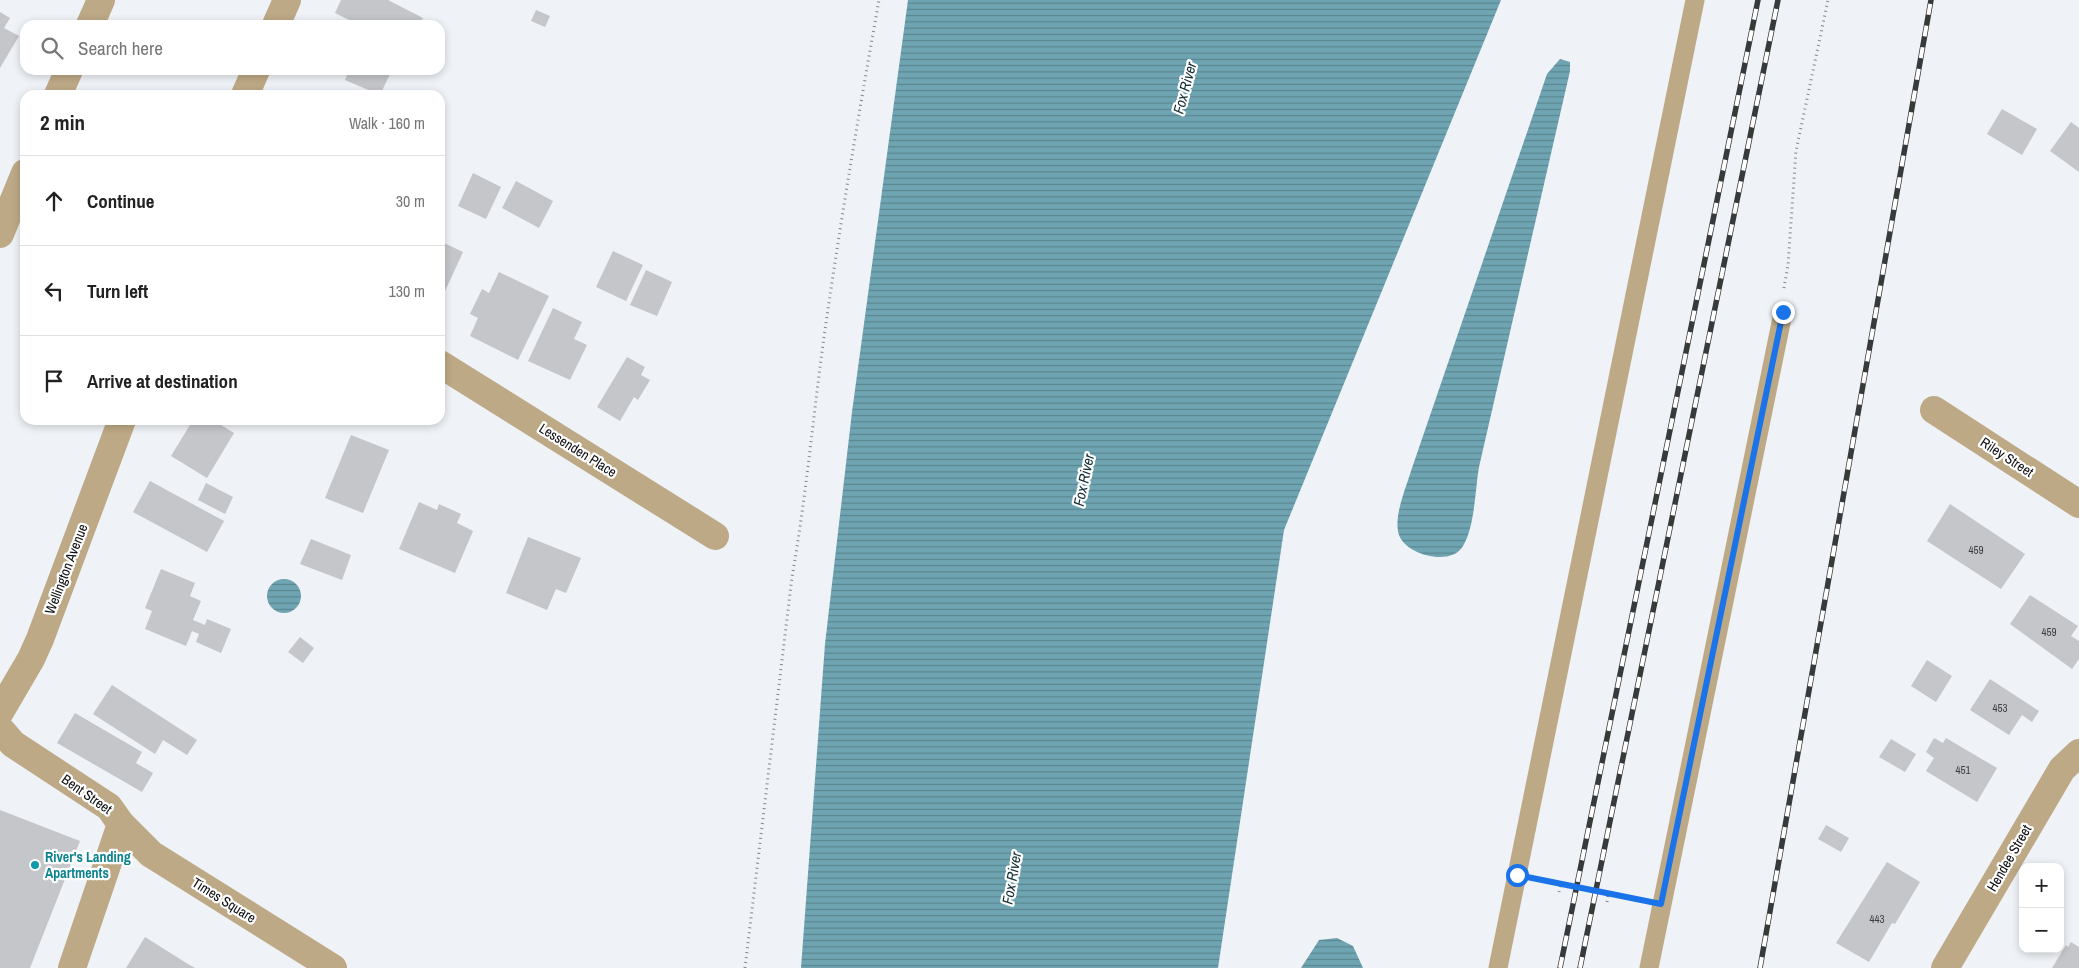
<!DOCTYPE html>
<meta charset="utf-8">
<style>
:root{--surface:#fff;--page:#f2f2f2;--text:#222;--muted:#767676;--line:#e0e0e0}
body{margin:0;font-family:"Archivo Narrow",sans-serif;background:var(--page);color:var(--text)}
.controls{position:absolute;right:15px;bottom:15px;display:grid;overflow:hidden;border-radius:10px;box-shadow:0 2px 8px #0003}
.controls button{width:45px;height:45px;display:grid;place-items:center;padding:0;border:0;border-bottom:1px solid var(--line);background:var(--surface);color:var(--text);font:25px sans-serif}
.stop{position:absolute;width:15px;height:15px;margin:-11px;border:4px solid #1a73e8;border-radius:50%;background:#fff}
.stop.end{background:#1a73e8;border-color:#fff;box-shadow:0 1px 5px #0008}
.list{margin:0;padding:0;list-style:none}
h2{display:flex;justify-content:space-between;align-items:center;height:65px;margin:0;padding:0 20px;font-size:21px}
h2 small{font-size:16px;font-weight:400;color:var(--muted)}
.list li{display:grid;grid-template-columns:32px 1fr auto;gap:15px;align-items:center;box-sizing:border-box;height:90px;padding:0 20px;border-top:1px solid var(--line)}
.list b{display:block;font-size:19px;white-space:nowrap}
.list em{font-size:16px;font-style:normal;color:var(--muted)}
.icon{flex:none;width:28px;height:28px;fill:none;stroke:currentColor;stroke-width:2;stroke-linecap:round;stroke-linejoin:round}
.map{position:relative;flex:none;width:2079px;height:968px;overflow:hidden}
.search{position:absolute;background:var(--surface);box-shadow:0 2px 8px #0003;left:20px;top:20px;width:425px;height:55px;display:flex;align-items:center;gap:12px;box-sizing:border-box;padding:0 18px;border-radius:15px;color:var(--muted);font-size:19px}
.panel{position:absolute;background:var(--surface);box-shadow:0 2px 8px #0003;left:20px;top:90px;width:425px;height:335px;border-radius:15px}
.map>svg:first-child{display:block}
</style>
<div class="map">
<svg width="2079" height="968" viewBox="0 0 2079 968">
<defs>
<pattern id="water-rules" width="6" height="5" patternUnits="userSpaceOnUse" patternTransform="scale(1.25)"><rect width="6" height="5" fill="#6fa5b2"/><path d="M0 2.5h6" fill="none" stroke="#5a858f"/></pattern>
</defs>
<rect width="100%" height="100%" fill="#eff2f6"/>
<g fill="url(#water-rules)">
<polygon points="908,0 1501,0 1284,530 1218,968 801,968 825,644 852,412"/>
<path d="M1560 59 1570 62V71L1479 467C1475 490 1475 526 1463 546 1451 567 1406 555 1399 535 1393 517 1406 488 1411 471L1547 74Z"/>
<circle cx="284" cy="596" r="17"/>
<polygon points="1337,938 1353,946 1363,968 1301,968 1319,940"/>
</g>
<g fill="#c4c6ca">
<polygon points="341,0 388,0 423,18 419,25 359,25 335,13"/>
<polygon points="536,10 550,16 545,27 531,21"/>
<polygon points="0,12 10,18 4,28 19,36 0,68"/>
<polygon points="335,70 392,70 380,95 345,80 347,75"/>
<polygon points="2002,109 2037,129 2022,155 1987,134"/>
<polygon points="2071,122 2079,128 2079,172 2050,151"/>
<polygon points="473,173 501,187 486,219 458,206"/>
<polygon points="516,181 553,201 539,228 502,208"/>
<polygon points="440,241 463,252 440,302"/>
<polygon points="613,251 643,265 626,301 596,287"/>
<polygon points="646,270 672,282 657,316 630,305"/>
<polygon points="499,272 549,296 518,360 470,336 478,318 470,314 482,289 489,293"/>
<polygon points="553,308 582,322 574,339 587,345 570,380 528,361"/>
<polygon points="627,357 645,367 641,375 650,380 638,400 634,397 620,421 597,407"/>
<polygon points="193,420 213,420 234,433 207,478 171,456"/>
<polygon points="351,435 389,450 363,513 325,498"/>
<polygon points="150,481 224,521 207,552 133,512"/>
<polygon points="206,483 233,497 225,514 198,500"/>
<polygon points="419,502 437,510 439,504 461,514 457,523 473,531 455,573 399,549"/>
<polygon points="1950,504 2025,554 2001,589 1927,541"/>
<polygon points="528,537 581,558 566,593 556,589 547,610 506,593"/>
<polygon points="311,539 351,555 342,580 300,564"/>
<polygon points="161,569 195,583 190,596 201,601 193,620 205,625 207,619 231,629 221,653 196,642 199,634 192,631 186,646 145,629 152,611 145,608"/>
<polygon points="2030,595 2078,626 2071,636 2079,641 2079,659 2072,669 2010,624"/>
<polygon points="300,637 314,648 303,663 288,652"/>
<polygon points="1927,660 1952,676 1936,702 1911,686"/>
<polygon points="1990,679 2039,711 2032,722 2022,715 2009,735 1970,710"/>
<polygon points="112,685 197,740 187,755 163,740 155,754 93,714"/>
<polygon points="75,713 142,752 136,763 153,773 142,792 57,743"/>
<polygon points="1934,738 1943,743 1946,738 1997,768 1977,802 1926,771 1934,758 1926,752"/>
<polygon points="1891,739 1916,754 1905,772 1879,757"/>
<polygon points="0,810 80,841 30,968 0,968"/>
<polygon points="1826,825 1849,838 1841,852 1818,839"/>
<polygon points="1887,862 1920,882 1895,924 1892,923 1869,962 1836,943"/>
<polygon points="145,937 188,964 195,968 126,968"/>
<polygon points="2071,942 2079,947 2079,968 2052,968 2066,945 2068,947"/>
</g>
<g fill="none" stroke-linecap="round" stroke-linejoin="round">
<g stroke="#848689" stroke-width="3" stroke-dasharray="1 4" stroke-linecap="butt">
<polyline points="1784,288 1788,265 1796,151 1828,0"/>
<polyline points="1542,880 1638,899"/>
<polyline points="1559,892 1561,884"/>
<polyline points="1607,902 1608,894"/>
<path d="M745 968 792 577C806 498 813 417 824 337 840 224 859 112 879 0"/>
</g>
<g stroke="#bea986" stroke-width="19">
<polyline points="1498,968 1695,0"/>
<polyline points="1649,968 1783,313"/>
</g>
<g stroke="#bea986" stroke-width="28">
<polyline points="90,25 101,0"/>
<polyline points="276,25 287,0"/>
<polyline points="58,95 69,70"/>
<polyline points="245,95 256,70"/>
<polyline points="0,234 25,173"/>
<polyline points="440,364 715,536"/>
<polyline points="1934,410 2079,504"/>
<polyline points="0,712 31,659 40,639 122,420"/>
<polyline points="0,729 13,744 109,807 121,824 151,854 333,968"/>
<polyline points="72,968 121,824"/>
<polyline points="1945,968 2062,769 2079,753"/>
</g>
<defs>
<g id="rail">
<polyline points="1560,968 1758,0"/>
<polyline points="1580,968 1778,0"/>
<polyline points="1760,968 1931,0"/>
</g>
</defs>
<use href="#rail" stroke="#38393b" stroke-width="5.5"/>
<use href="#rail" stroke="#fff" stroke-width="4" stroke-dasharray="11" stroke-linecap="butt"/>
</g>
<g fill="none" stroke-linecap="round" stroke-linejoin="round">
<polyline stroke="#1a73e8" stroke-width="6" points="1517,875 1661,904 1783,312"/>
</g>
<circle fill="#0f9aa8" stroke="#fff" stroke-width="2" cx="35" cy="865" r="5"/>
<g text-anchor="middle" stroke-width="4.5" stroke-linejoin="round" paint-order="stroke">
<g font-size="11" fill="#3c3c3e">
<text x="1976" y="554">459</text>
<text x="2049" y="636">459</text>
<text x="2000" y="712">453</text>
<text x="1963" y="774">451</text>
<text x="1877" y="923">443</text>
</g>
<g font-size="14" fill="#0e0e10" stroke="#fff">
<text transform="translate(578 450) rotate(32)" y="5">Lessenden Place</text>
<text transform="translate(2007 457) rotate(33)" y="5">Riley Street</text>
<text transform="translate(66 569) rotate(-69)" y="5">Wellington Avenue</text>
<text transform="translate(87 794) rotate(35)" y="5">Bent Street</text>
<text transform="translate(2009 858) rotate(-60)" y="5">Hendee Street</text>
<text transform="translate(224 900) rotate(32)" y="5">Times Square</text>
</g>
<g font-size="14" font-weight="bold" fill="#0d838f" stroke="#fff" text-anchor="start">
<text x="45" y="862">River's Landing<tspan x="45" dy="16">Apartments</tspan></text>
</g>
<g font-size="15" font-style="italic" fill="#122e34" stroke="#fff">
<text transform="translate(1185 88) rotate(-75)" y="5">Fox River</text>
<text transform="translate(1084 480) rotate(-78)" y="5">Fox River</text>
<text transform="translate(1012 878) rotate(-80)" y="5">Fox River</text>
</g>
</g>
</svg>
<div class="controls">
<button>+</button>
<button>−</button>
</div>
<div class="stop" style="left:1517px;top:875px"></div>
<div class="stop end" style="left:1783px;top:312px"></div>
<div class="search"><svg class="icon" aria-label="search" viewBox="0 0 24 24"><circle cx="10" cy="10" r="6"/><path d="M15 15l6 6"/></svg>Search here</div>
<section class="panel">
<h2>2 min<small>Walk · 160 m</small></h2>
<ul class="list">
<li><svg class="icon" aria-label="ahead" viewBox="0 0 24 24"><path d="M12 20V5M6 11l6-6 6 6"/></svg><div><b>Continue</b></div><em>30 m</em></li>
<li><svg class="icon" aria-label="left" viewBox="0 0 24 24"><path d="M17 20v-9H6M10 6l-5 5 5 5"/></svg><div><b>Turn left</b></div><em>130 m</em></li>
<li><svg class="icon" aria-label="arrive" viewBox="0 0 24 24"><path d="M6 21V4h12l-3 4 3 4H6"/></svg><div><b>Arrive at destination</b></div></li>
</ul>
</section>
</div>
